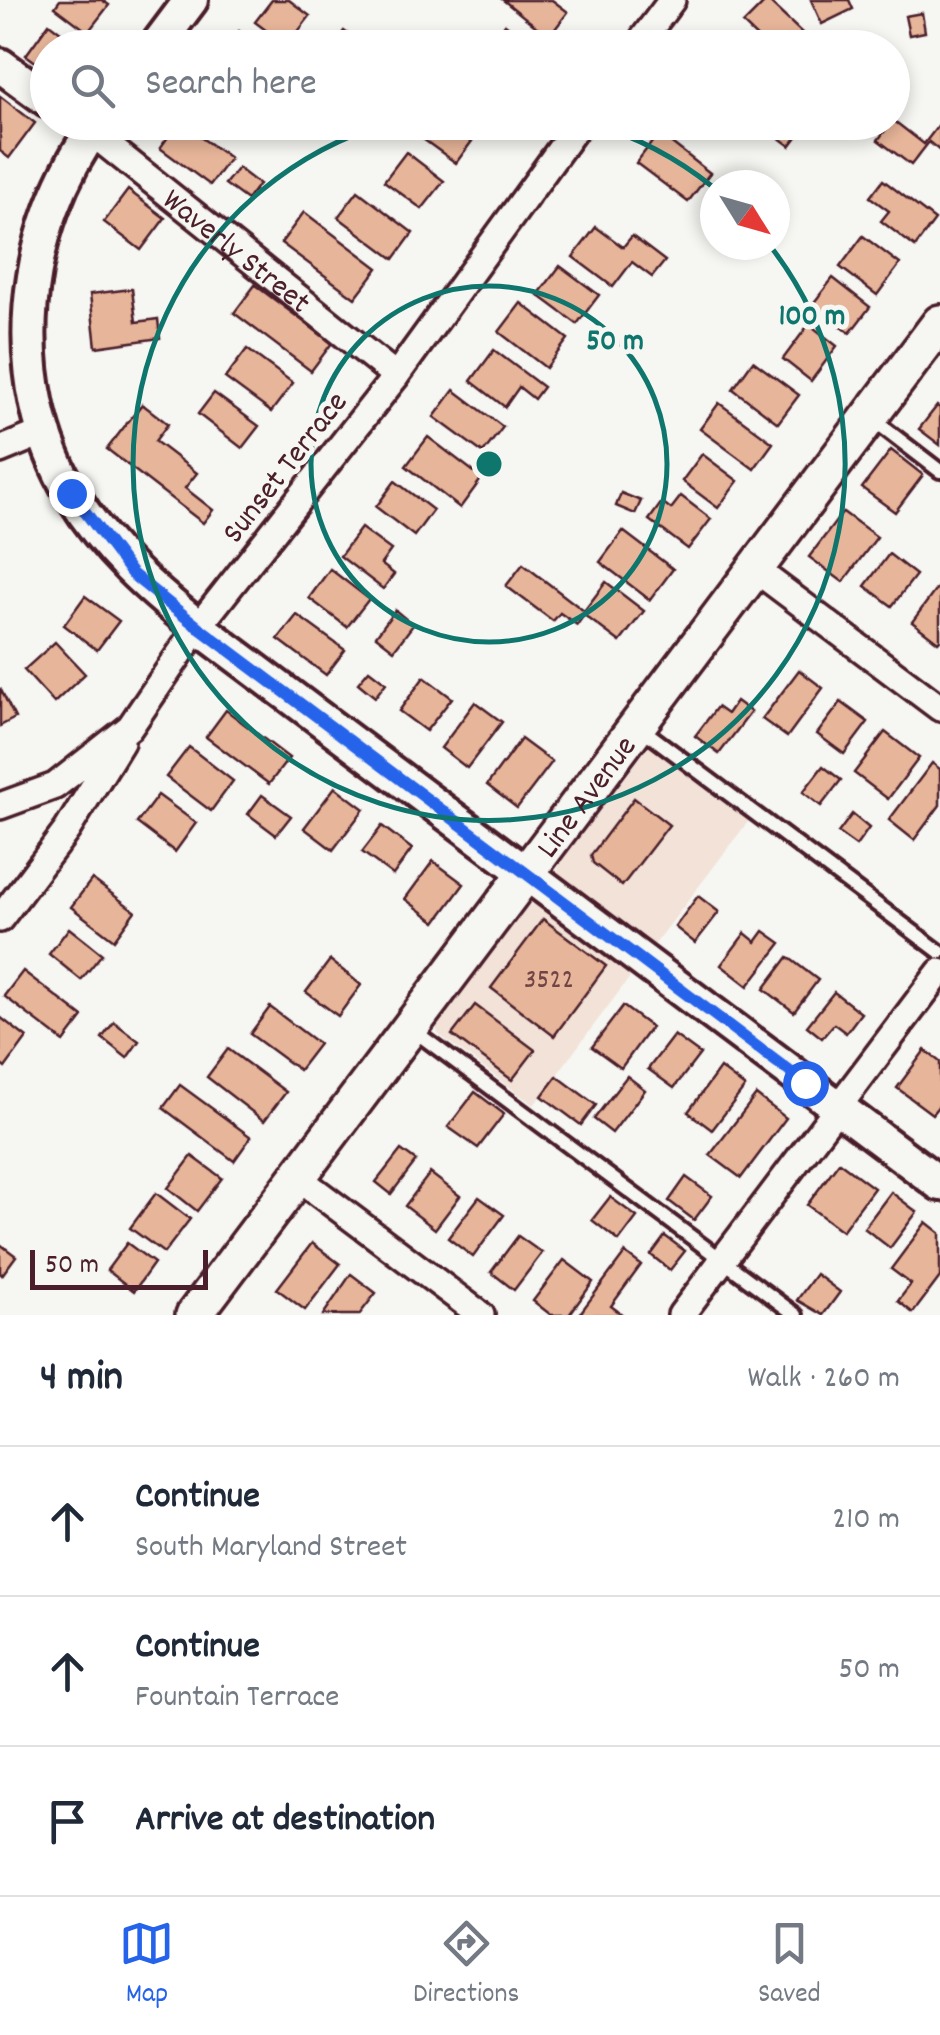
<!DOCTYPE html>
<meta charset="utf-8">
<style>
:root{--surface:#fff;--page:#f2f2f3;--text:#1f2937;--muted:#747a83;--line:#e0e1e3;--accent:#2563eb}
body{margin:0;font-family:Dekko,sans-serif;background:var(--page);color:var(--text)}
.compass{position:absolute;left:700px;top:170px;width:90px;height:90px;border-radius:50%;background:var(--surface);box-shadow:0 5px 15px #0003;rotate:127deg}
.scale{position:absolute;left:30px;bottom:25px;width:178px;box-sizing:border-box;padding-left:10px;border:5px solid #4a1f2b;border-top:0;font-size:28px;line-height:35px;white-space:nowrap;color:#4a1f2b;-webkit-text-stroke:8px #f6f6f2;paint-order:stroke}
.stop{position:absolute;width:30px;height:30px;margin:-22px;border:8px solid #2563eb;border-radius:50%;background:#fff}
.stop.end{background:#2563eb;border-color:#fff;box-shadow:0 2px 10px #0008}
.list{margin:0;padding:0;list-style:none}
h2{display:flex;justify-content:space-between;align-items:center;height:130px;margin:0;padding:0 40px;font-size:42px}
h2 small{font-size:32px;font-weight:400;color:var(--muted)}
.list li{display:grid;grid-template-columns:65px 1fr auto;gap:30px;align-items:center;box-sizing:border-box;height:150px;padding:0 40px;border-top:2px solid var(--line)}
.list b{display:block;font-size:38px;white-space:nowrap}
.list p{margin:0;font-size:32px;white-space:nowrap;color:var(--muted)}
.list em{font-size:32px;font-style:normal;color:var(--muted)}
.icon{flex:none;width:55px;height:55px;fill:none;stroke:currentColor;stroke-width:2;stroke-linecap:round;stroke-linejoin:round}
.map{position:relative;flex:none;width:940px;height:1315px;overflow:hidden}
.search{position:absolute;background:var(--surface);box-shadow:0 5px 15px #0003;left:30px;right:30px;top:30px;height:110px;display:flex;align-items:center;gap:25px;box-sizing:border-box;padding:0 35px;border-radius:55px;color:var(--muted);font-size:38px}
.sheet{height:580px;background:var(--surface)}
nav{display:flex;justify-content:space-around;align-items:center;box-sizing:border-box;height:140px;border-top:2px solid var(--line);background:var(--surface);font-size:28px;color:var(--muted)}
nav a{display:grid;justify-items:center;gap:5px}
nav .on{color:var(--accent)}
.map>svg:first-child{display:block}
</style>
<div class="map">
<svg width="940" height="1315" viewBox="0 0 940 1315">
<rect width="100%" height="100%" fill="#f6f6f2"/>
<filter id="ink" filterUnits="userSpaceOnUse"><feTurbulence type="fractalNoise" baseFrequency=".01" numOctaves="2"/><feDisplacementMap in="SourceGraphic" scale="20" xChannelSelector="R" yChannelSelector="G"/><feConvolveMatrix kernelMatrix="1 2 1 2 8 2 1 2 1" color-interpolation-filters="sRGB"/></filter>
<g filter="url(#ink)">
<g fill="#f2e2d7">
<polygon points="651,743 750,819 652,948 557,873 560,863"/>
<polygon points="536,903 633,973 534,1105 438,1034 436,1026 528,906"/>
</g>
<g fill="#e7b599" stroke="#4a1f2b" stroke-width="2.5">
<polygon points="60,0 102,0 109,5 88,32 55,7"/>
<polygon points="272,0 289,0 310,16 287,46 255,22"/>
<polygon points="503,0 552,0 568,12 549,37"/>
<polygon points="767,0 818,48 768,48 743,24"/>
<polygon points="811,0 849,0 853,9 822,24"/>
<polygon points="922,13 925,32 909,35 905,16"/>
<polygon points="49,23 79,46 48,48 48,71 26,55"/>
<polygon points="505,24 536,48 488,48"/>
<polygon points="239,31 261,48 226,48"/>
<polygon points="344,31 362,45 359,48 331,48"/>
<polygon points="0,96 35,123 9,158 0,151"/>
<polygon points="893,120 924,144 940,123 940,151 929,142 911,165 878,140"/>
<polygon points="179,122 230,158 210,185 160,148"/>
<polygon points="430,122 454,122 475,137 456,163 420,137"/>
<polygon points="783,122 808,122 790,146 774,134"/>
<polygon points="659,133 710,173 688,202 636,163"/>
<polygon points="406,152 444,181 422,209 384,181"/>
<polygon points="238,168 259,184 247,200 225,184"/>
<polygon points="883,180 935,220 915,247 881,221 889,211 870,197"/>
<polygon points="128,190 165,218 141,250 104,222"/>
<polygon points="358,191 413,233 394,259 338,217"/>
<polygon points="304,212 378,268 355,298 281,243"/>
<polygon points="596,227 623,247 632,236 665,261 652,277 632,262 613,287 573,257"/>
<polygon points="863,236 900,264 877,295 840,267"/>
<polygon points="560,266 599,295 577,324 538,295"/>
<polygon points="833,278 870,307 850,333 812,305"/>
<polygon points="255,285 332,343 311,371 234,313"/>
<polygon points="132,289 136,322 158,319 160,338 96,347 90,294"/>
<polygon points="521,303 568,339 546,368 499,332"/>
<polygon points="809,324 837,346 811,381 783,359"/>
<polygon points="247,349 293,383 271,412 225,378"/>
<polygon points="494,350 543,387 534,399 519,387 505,407 471,381"/>
<polygon points="753,361 799,395 778,423 733,389"/>
<polygon points="454,390 503,427 483,453 434,417"/>
<polygon points="214,393 259,426 242,448 198,414"/>
<polygon points="719,403 773,443 754,469 700,429"/>
<polygon points="142,404 168,424 155,441 197,473 185,488 213,510 203,523 107,449"/>
<polygon points="937,406 940,408 940,445 919,429"/>
<polygon points="428,437 482,478 460,508 406,466"/>
<polygon points="891,450 923,475 895,512 862,488"/>
<polygon points="702,454 738,481 718,508 682,481"/>
<polygon points="395,481 433,510 414,536 376,507"/>
<polygon points="621,493 641,501 635,514 616,506"/>
<polygon points="681,496 711,519 688,549 649,520 662,502 671,509"/>
<polygon points="843,512 877,537 843,582 809,557"/>
<polygon points="361,528 391,550 381,564 394,574 383,589 340,556"/>
<polygon points="623,531 673,569 650,600 600,562"/>
<polygon points="889,554 916,575 892,606 865,586"/>
<polygon points="523,564 584,611 606,582 644,611 620,642 584,615 577,625 560,613 553,621 506,586"/>
<polygon points="330,569 369,599 347,627 309,598"/>
<polygon points="940,584 940,640 938,642 912,622"/>
<polygon points="85,596 119,621 97,650 64,625"/>
<polygon points="395,610 413,625 394,650 376,636"/>
<polygon points="297,615 345,650 326,675 278,639"/>
<polygon points="55,642 85,674 54,703 24,670"/>
<polygon points="369,670 386,683 375,697 358,683"/>
<polygon points="799,670 823,688 787,737 762,719"/>
<polygon points="424,677 452,698 426,731 399,711"/>
<polygon points="0,688 15,718 0,726"/>
<polygon points="736,701 751,712 719,754 695,736 717,707 727,714"/>
<polygon points="475,702 502,722 467,768 441,748"/>
<polygon points="841,702 868,722 844,754 817,734"/>
<polygon points="226,710 289,758 269,784 206,737"/>
<polygon points="885,732 919,758 888,799 854,773"/>
<polygon points="521,739 552,762 517,808 487,785"/>
<polygon points="189,747 233,781 211,811 166,777"/>
<polygon points="932,763 940,769 940,805 914,840 889,820"/>
<polygon points="823,766 841,780 821,806 803,792"/>
<polygon points="335,787 364,809 333,850 304,828"/>
<polygon points="158,795 196,823 175,852 137,823"/>
<polygon points="262,795 291,816 276,835 248,814"/>
<polygon points="634,798 669,825 622,886 593,863 591,855"/>
<polygon points="852,814 869,828 856,846 838,833"/>
<polygon points="382,826 412,849 393,875 362,852"/>
<polygon points="433,861 464,884 436,922 405,899"/>
<polygon points="92,879 135,911 114,940 71,907"/>
<polygon points="698,896 719,912 695,943 675,927"/>
<polygon points="543,919 606,966 554,1036 491,988"/>
<polygon points="69,928 102,954 81,980 49,954"/>
<polygon points="764,931 781,943 748,986 721,965 745,933 756,942"/>
<polygon points="788,957 818,980 794,1012 764,989"/>
<polygon points="330,960 361,985 338,1016 306,992"/>
<polygon points="23,971 83,1017 64,1042 4,996"/>
<polygon points="834,992 861,1013 846,1033 834,1024 822,1038 807,1026"/>
<polygon points="475,1005 535,1050 512,1080 452,1035"/>
<polygon points="623,1006 651,1027 621,1068 592,1047"/>
<polygon points="270,1007 319,1044 299,1070 250,1034"/>
<polygon points="0,1017 27,1038 5,1068 0,1064"/>
<polygon points="114,1022 139,1041 127,1058 102,1038"/>
<polygon points="674,1035 700,1054 674,1088 648,1069"/>
<polygon points="228,1049 286,1092 264,1121 207,1077"/>
<polygon points="925,1050 940,1062 940,1104 932,1114 897,1088"/>
<polygon points="720,1068 745,1087 712,1130 688,1112"/>
<polygon points="557,1076 596,1105 581,1125 542,1096"/>
<polygon points="627,1076 645,1090 612,1133 594,1119"/>
<polygon points="180,1085 251,1137 234,1161 163,1108"/>
<polygon points="475,1092 504,1114 478,1148 448,1127"/>
<polygon points="756,1095 786,1118 741,1178 710,1155"/>
<polygon points="401,1150 416,1161 391,1194 376,1182"/>
<polygon points="192,1156 222,1178 197,1211 168,1188"/>
<polygon points="839,1162 874,1188 842,1231 807,1205"/>
<polygon points="430,1173 460,1196 435,1229 405,1206"/>
<polygon points="686,1177 712,1196 694,1220 669,1201"/>
<polygon points="891,1192 917,1212 890,1248 864,1228"/>
<polygon points="156,1193 190,1219 164,1253 130,1228"/>
<polygon points="479,1197 504,1215 473,1257 448,1238"/>
<polygon points="610,1197 637,1217 619,1241 592,1220"/>
<polygon points="926,1222 940,1233 940,1277 913,1313 898,1301 911,1284 891,1269"/>
<polygon points="518,1236 542,1253 514,1290 491,1272"/>
<polygon points="665,1236 685,1251 670,1270 651,1255"/>
<polygon points="127,1243 154,1263 134,1291 107,1270"/>
<polygon points="312,1243 340,1264 305,1310 277,1289"/>
<polygon points="0,1244 16,1256 2,1275 0,1273"/>
<polygon points="625,1253 641,1265 611,1306 623,1315 585,1315 581,1312"/>
<polygon points="564,1260 593,1282 569,1315 551,1315 533,1301"/>
<polygon points="351,1274 376,1293 359,1315 323,1315"/>
<polygon points="816,1274 840,1292 823,1315 797,1300"/>
</g>
<g fill="none" stroke-linecap="round" stroke-linejoin="round">
<defs>
<g id="service">
<polyline points="871,418 940,471"/>
<polyline points="638,726 940,952"/>
<polyline points="413,1030 796,1315"/>
</g>
<g id="minor">
<polyline points="636,48 672,0"/>
<path id="s1" d="M91 132 396 376"/>
<polyline points="0,450 44,432"/>
<polyline points="755,569 940,708"/>
<polyline points="0,806 55,786 130,727 198,627 396,376 580,122"/>
<polyline points="0,919 67,830 121,742"/>
<polyline points="297,1177 481,1315"/>
<polyline points="681,1315 940,972"/>
</g>
<g id="tertiary">
<polyline points="155,48 191,0"/>
<polyline points="0,65 48,100"/>
<path d="M99 122C20 227 4 383 73 496 106 550 149 588 198 627L940 1184"/>
</g>
<g id="secondary">
<path id="s2" d="M194 1315 940 323"/>
</g>
</defs>
<use href="#service" stroke="#4a1f2b" stroke-width="20"/>
<use href="#minor" stroke="#4a1f2b" stroke-width="32"/>
<use href="#tertiary" stroke="#4a1f2b" stroke-width="40"/>
<use href="#secondary" stroke="#4a1f2b" stroke-width="42"/>
<use href="#service" stroke="#f6f6f2" stroke-width="12"/>
<use href="#minor" stroke="#f6f6f2" stroke-width="25"/>
<use href="#tertiary" stroke="#f6f6f2" stroke-width="32"/>
<use href="#secondary" stroke="#f6f6f2" stroke-width="35"/>
</g>
</g>
<g fill="none" stroke-linecap="round" stroke-linejoin="round" filter="url(#ink)">
<polyline stroke="#2563eb" stroke-width="12" points="71,493 132,574 198,627 805,1083"/>
</g>
<g fill="none" stroke="#0f766e" stroke-width="5">
<circle cx="489" cy="464" r="178"/>
<path d="M590 123A356 356 0 0 1 713 187M771 247A356 356 0 1 1 388 123"/>
</g>
<g text-anchor="middle" stroke-width="10" stroke-linejoin="round" paint-order="stroke">
<g font-size="28" fill="#714446">
<text x="549" y="987">3522</text>
</g>
<g font-size="32" fill="#4a1f2b" stroke="#f6f6f2">
<text dy="11" stroke="none"><textPath href="#s1" startOffset="188">Waverly Street</textPath></text>
<text transform="translate(283 466) rotate(-52)" y="11">Sunset Terrace</text>
<text dy="11" stroke="none"><textPath href="#s2" startOffset="650">Line Avenue</textPath></text>
</g>
</g>
<circle cx="489" cy="464" r="15" fill="#0f766e" stroke="#f6f6f2" stroke-width="5"/>
<g font-size="30" text-anchor="middle" font-weight="bold" fill="#0f766e" stroke="#f6f6f2" stroke-width="10" stroke-linejoin="round" paint-order="stroke">
<text x="812" y="324">100 m</text>
<text x="615" y="349">50 m</text>
</g>
</svg>
<svg class="compass" viewBox="-18 -18 36 36"><path d="M0-13l5 13h-10z" fill="#e53935"/><path d="M0 13l5-13h-10z" fill="#747a83"/></svg>
<div class="scale">50 m</div>
<div class="stop" style="left:805px;top:1083px"></div>
<div class="stop end" style="left:71px;top:493px"></div>
<div class="search"><svg class="icon" aria-label="search" viewBox="0 0 24 24"><circle cx="10" cy="10" r="6"/><path d="M15 15l6 6"/></svg>Search here</div>
</div>
<section class="sheet">
<h2>4 min<small>Walk · 260 m</small></h2>
<ul class="list">
<li><svg class="icon" aria-label="ahead" viewBox="0 0 24 24"><path d="M12 20V5M6 11l6-6 6 6"/></svg><div><b>Continue</b><p>South Maryland Street</p></div><em>210 m</em></li>
<li><svg class="icon" aria-label="ahead" viewBox="0 0 24 24"><path d="M12 20V5M6 11l6-6 6 6"/></svg><div><b>Continue</b><p>Fountain Terrace</p></div><em>50 m</em></li>
<li><svg class="icon" aria-label="arrive" viewBox="0 0 24 24"><path d="M6 21V4h12l-3 4 3 4H6"/></svg><div><b>Arrive at destination</b></div></li>
</ul>
</section>
<nav>
<a class="on"><svg class="icon" aria-label="map" viewBox="0 0 24 24"><path d="M3 6l6-2 6 2 6-2v14l-6 2-6-2-6 2zM9 4v14M15 6v14"/></svg>Map</a>
<a><svg class="icon" aria-label="directions" viewBox="0 0 24 24"><path d="M12 3l9 9-9 9-9-9zM9 14v-3h6M13 9l2 2-2 2"/></svg>Directions</a>
<a><svg class="icon" aria-label="saved" viewBox="0 0 24 24"><path d="M7 4h10v16l-5-4-5 4z"/></svg>Saved</a>
</nav>
